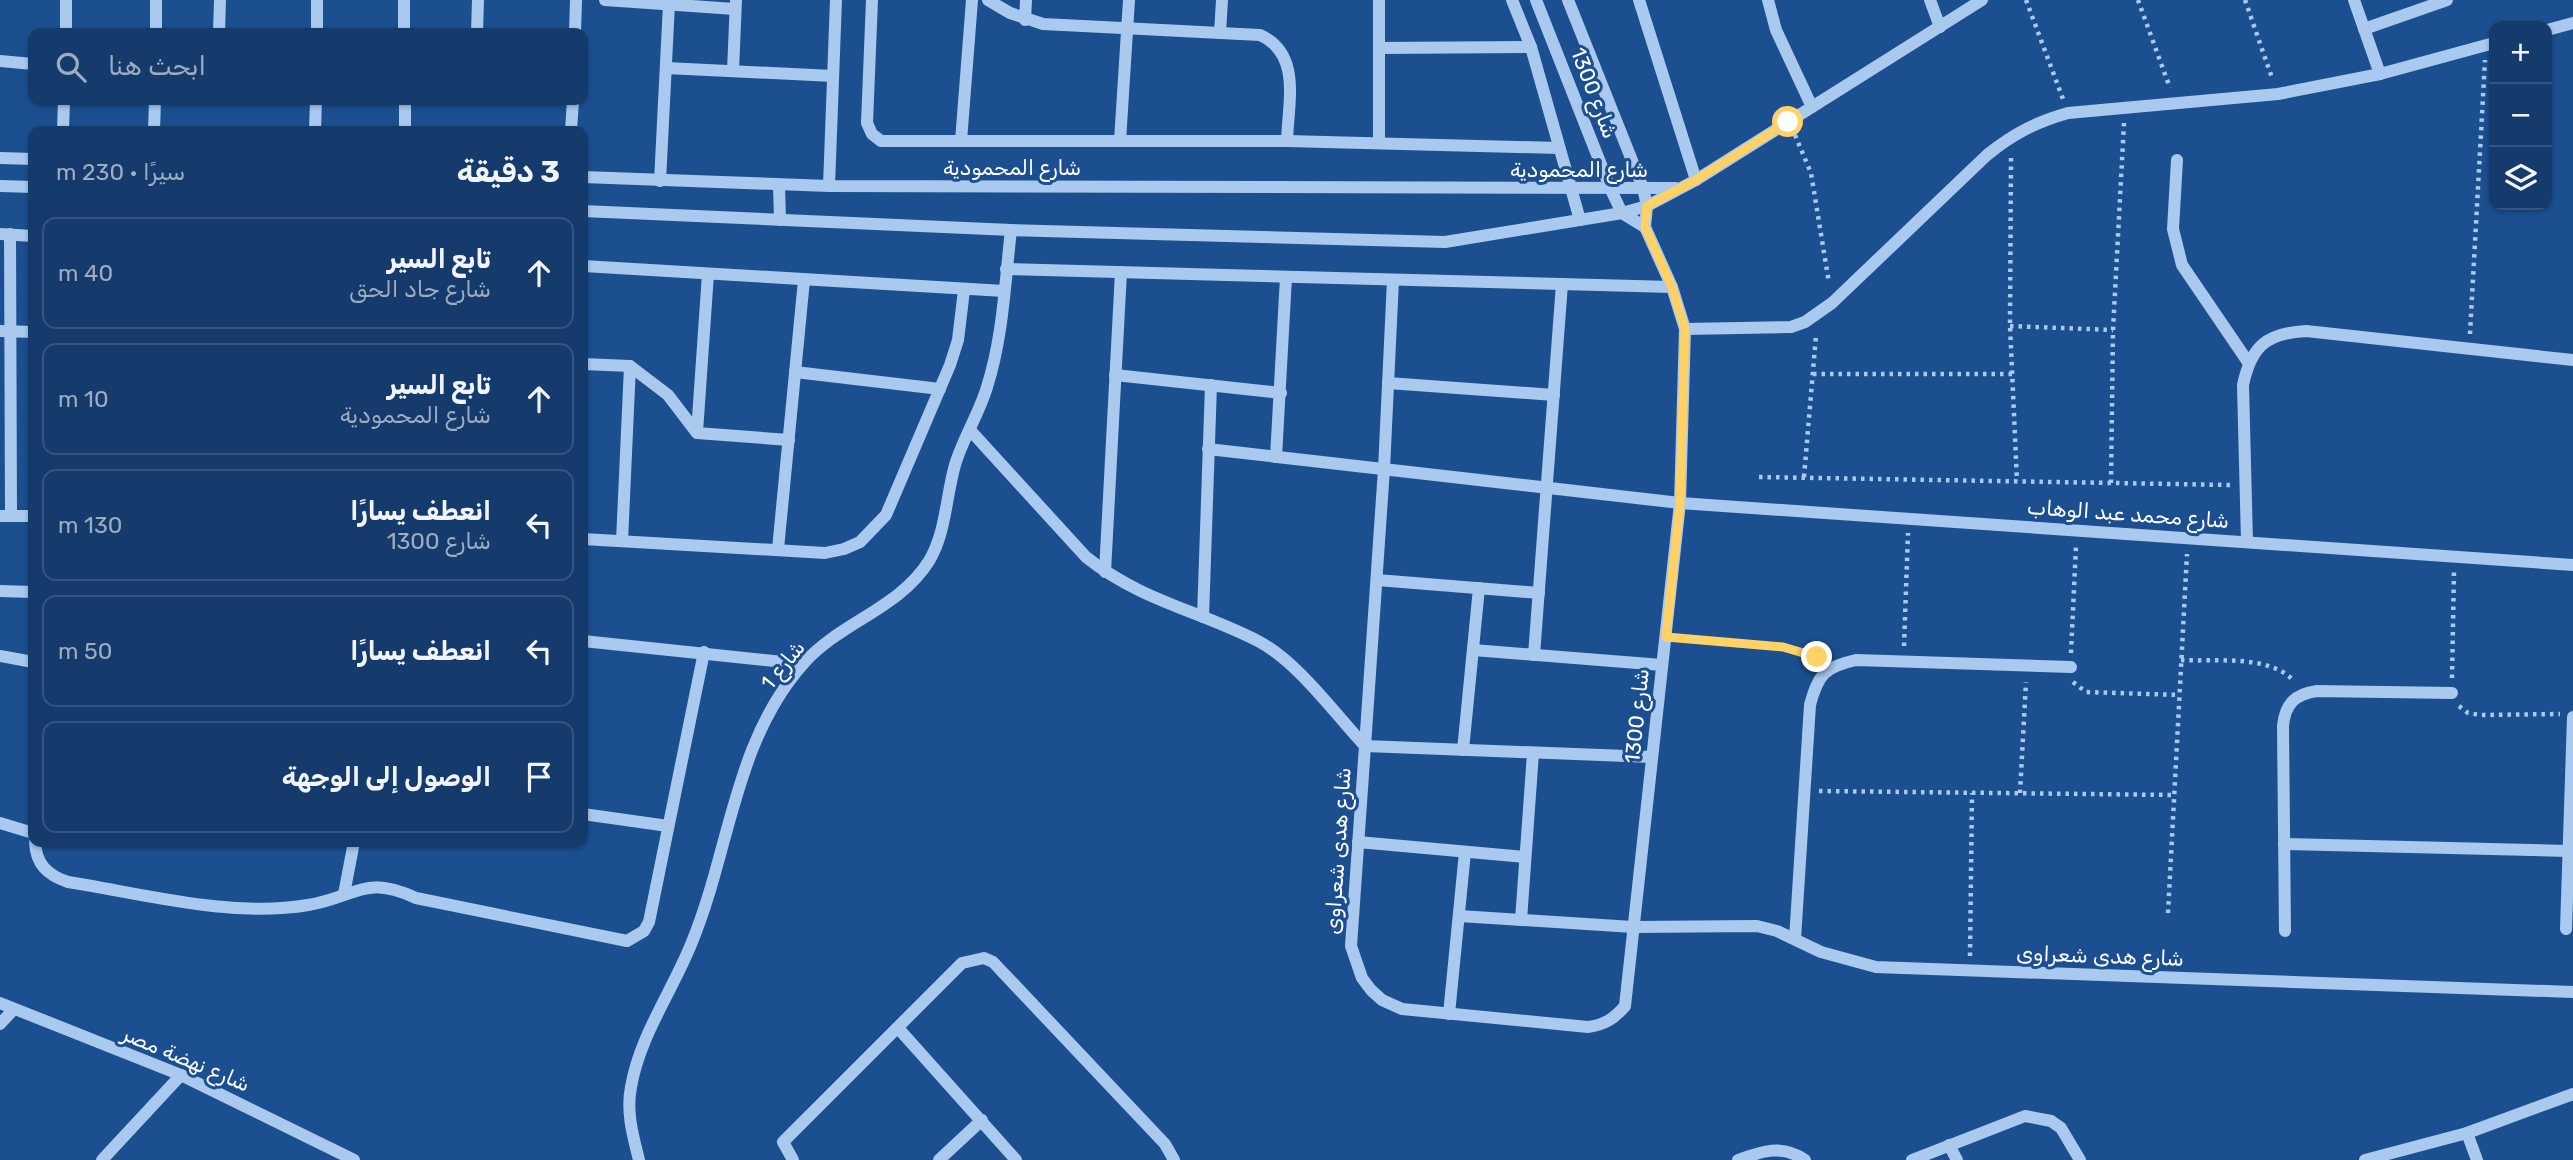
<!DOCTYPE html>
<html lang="ar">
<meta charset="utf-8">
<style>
:root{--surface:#143b6b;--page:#214673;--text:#f1f3f6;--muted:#9dadc1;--line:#33557e}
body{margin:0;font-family:Rubik,Cairo,sans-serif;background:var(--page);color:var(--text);direction:rtl}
.controls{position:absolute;right:21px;top:21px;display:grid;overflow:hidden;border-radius:14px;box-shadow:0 2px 5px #0004}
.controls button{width:63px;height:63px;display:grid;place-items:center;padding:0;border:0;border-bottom:2px solid var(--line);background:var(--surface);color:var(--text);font:35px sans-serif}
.stop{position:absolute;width:21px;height:21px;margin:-16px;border:5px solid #ffd166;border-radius:50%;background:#fff}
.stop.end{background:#ffd166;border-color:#fff;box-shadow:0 2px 7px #0008}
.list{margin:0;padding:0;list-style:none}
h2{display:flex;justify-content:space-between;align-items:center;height:91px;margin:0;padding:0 28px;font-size:30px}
h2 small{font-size:23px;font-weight:400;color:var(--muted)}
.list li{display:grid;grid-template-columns:46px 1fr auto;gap:21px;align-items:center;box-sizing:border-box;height:112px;margin:0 14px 14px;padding:0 14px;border:2px solid var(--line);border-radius:14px}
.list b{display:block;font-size:26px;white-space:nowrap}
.list p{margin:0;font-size:23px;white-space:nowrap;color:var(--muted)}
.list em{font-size:23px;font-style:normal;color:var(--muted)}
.icon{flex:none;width:38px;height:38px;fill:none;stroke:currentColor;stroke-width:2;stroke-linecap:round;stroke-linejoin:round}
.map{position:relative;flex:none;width:2573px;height:1160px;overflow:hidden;direction:ltr}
.search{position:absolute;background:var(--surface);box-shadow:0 2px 5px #0004;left:28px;top:28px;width:560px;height:77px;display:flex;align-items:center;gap:18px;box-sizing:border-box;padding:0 24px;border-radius:14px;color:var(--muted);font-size:26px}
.panel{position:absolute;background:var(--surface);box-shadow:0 2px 5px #0004;left:28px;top:126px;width:560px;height:721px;border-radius:14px;direction:rtl}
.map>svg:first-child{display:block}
</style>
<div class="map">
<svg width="2573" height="1160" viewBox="0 0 2573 1160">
<rect width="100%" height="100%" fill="#1b4f8f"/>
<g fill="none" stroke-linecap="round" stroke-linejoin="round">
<g stroke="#a9c9ee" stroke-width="4.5" stroke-dasharray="3.5 5" stroke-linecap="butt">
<polyline points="2026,0 2063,99"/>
<polyline points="2138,0 2170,88"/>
<polyline points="2245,0 2272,78"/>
<polyline points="1795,135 1811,173 1829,283"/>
<polyline points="2011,158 2010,326 2017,481"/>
<polyline points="2010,326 2113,330"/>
<polyline points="2470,334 2485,60"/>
<polyline points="1813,374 2012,374"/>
<polyline points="1759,477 2231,485"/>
<polyline points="1804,477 1816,335"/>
<polyline points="2111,483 2113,330 2124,123"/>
<polyline points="1680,638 1783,647 1820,658"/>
<polyline points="1904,646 1908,533"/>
<polyline points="2071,653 2076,546"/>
<path d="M2181 660C2216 662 2269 654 2294 681"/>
<polyline points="2452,678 2454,571"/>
<polyline points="2073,682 2086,692 2180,695"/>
<polyline points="2459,706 2468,713 2481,715 2560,714"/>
<polyline points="1819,791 2174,795"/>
<polyline points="2020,793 2026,682"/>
<polyline points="2168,913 2187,554"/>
<polyline points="1970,956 1972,793"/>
</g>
<g stroke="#a9c9ee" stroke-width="12">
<polyline points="404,0 404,33"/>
<polyline points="605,0 735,9"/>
<polyline points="872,0 867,123 872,134 881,141 1287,141 1559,148"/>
<path d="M988 0 1010 13 1043 24 1260 35C1302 54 1288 103 1287 141"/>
<polyline points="1512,0 1531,47 1580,220"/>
<polyline points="1536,0 1611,190 1622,213 1645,227"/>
<polyline points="1639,0 1696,180"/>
<polyline points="1768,0 1776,30 1812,107"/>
<polyline points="1930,0 1940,27"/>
<polyline points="2354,0 2380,74"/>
<polyline points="1025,20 1026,0"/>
<polyline points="2364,29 2447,0"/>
<polyline points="2547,30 2573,23"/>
<polyline points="66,33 66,0"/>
<polyline points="156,33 156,0"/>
<polyline points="219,33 220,0"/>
<polyline points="317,33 317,0"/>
<polyline points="477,33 478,0"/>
<polyline points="575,33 576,0"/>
<polyline points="1220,33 1222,0"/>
<polyline points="1379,48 1531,47"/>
<polyline points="0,61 33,64"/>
<polyline points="666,68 833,76"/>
<polyline points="733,71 736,0"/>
<polyline points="405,100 405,131"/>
<polyline points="63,131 64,100"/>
<polyline points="154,131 155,100"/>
<polyline points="315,131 316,100"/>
<polyline points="571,131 573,100"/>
<polyline points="961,141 972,0"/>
<polyline points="1120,141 1129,0"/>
<polyline points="1379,142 1379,0"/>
<polyline points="0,158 33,159"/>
<polyline points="2177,160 2173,229 2182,265 2248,362"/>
<polyline points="583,177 829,186 1676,188"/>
<polyline points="660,181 669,4"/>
<polyline points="779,185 780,220"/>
<polyline points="0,186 33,187"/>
<polyline points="829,186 836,0"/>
<polyline points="583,211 1011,230 1445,242 1622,213 1647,206 1696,180 1982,0"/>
<polyline points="0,234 33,236"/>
<polyline points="10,234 11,516"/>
<polyline points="583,266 1004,291"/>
<polyline points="1006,269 1672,287"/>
<polyline points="1393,280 1384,469 1365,746 1652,757"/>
<path d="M1685 329 1791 327 1805 322 1832 303 1987 155C2013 134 2036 122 2068 113L2278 94 2380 74 2494 43"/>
<polyline points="0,331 33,332"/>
<polyline points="583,364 630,366 668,395 697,433 789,440"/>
<polyline points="795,372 940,389"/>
<polyline points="1115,375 1281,393"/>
<polyline points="1388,383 1554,395"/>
<path d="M970 430 1086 557C1141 601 1198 610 1258 641 1298 662 1335 714 1365 746L1351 946 1362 978 1371 990 1382 1000 1402 1009 1588 1027C1604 1025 1614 1019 1625 1006L1680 503 1685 329 1672 287 1645 227 1647 206 1643 188 1568 0"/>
<polyline points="697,432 708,274"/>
<polyline points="1208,449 1680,503 2573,565"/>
<polyline points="1276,457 1286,277"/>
<polyline points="0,516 33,516"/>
<polyline points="583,539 825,553 844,549 860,542 886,515 950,365 958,340 964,290"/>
<polyline points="622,541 630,366"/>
<path d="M2247 542 2243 385C2251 347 2266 333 2306 331L2573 360"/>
<polyline points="778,549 804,280"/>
<polyline points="1105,572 1121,272"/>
<polyline points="1377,580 1539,593"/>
<polyline points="0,591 33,592"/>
<polyline points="1203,617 1211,385"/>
<polyline points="583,641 803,664"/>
<polyline points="1473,650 1662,665"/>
<polyline points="1534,655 1562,284"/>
<polyline points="0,656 33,662"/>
<polyline points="1463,750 1479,588"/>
<polyline points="583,814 668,826"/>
<polyline points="0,823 33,833"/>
<path d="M35 842C36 864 47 875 68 882 144 894 232 918 308 905 357 897 363 874 416 898L627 941 644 931 649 922 704 652"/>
<polyline points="1358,842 1525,857"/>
<polyline points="2284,844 2569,851"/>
<polyline points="344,894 354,842"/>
<polyline points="1459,916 1633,927 1757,926 1777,931 1821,952 1876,967 2573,992"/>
<polyline points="1521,920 1533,753"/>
<polyline points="2566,929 2573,717"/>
<path d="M2285 931 2283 726C2285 704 2295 694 2317 691L2452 693"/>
<path d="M1795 939 1810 705C1818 674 1825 667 1856 660L2071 667"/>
<polyline points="0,1003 181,1075 354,1160"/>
<polyline points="1449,1014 1465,852"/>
<polyline points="0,1024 13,1010"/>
<polyline points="898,1028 1016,1160"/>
<polyline points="2467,1133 2477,1160"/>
<polyline points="1949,1145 1957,1160"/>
<polyline points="102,1160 181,1075"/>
<path d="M639 1160C633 1136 626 1112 631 1087 640 1035 673 990 692 942 730 850 734 742 803 664 840 622 899 609 929 561 946 533 946 496 955 465 963 438 979 414 987 387 1003 337 1005 282 1011 230"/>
<polyline points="793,1160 783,1142 962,963 984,958 993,962 1165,1144 1174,1160"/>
<polyline points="939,1160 982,1120"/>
<path d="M1738 1160C1762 1151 1782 1144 1805 1160"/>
<polyline points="1912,1160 2025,1116 2051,1121 2061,1128 2080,1160"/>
<polyline points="2365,1160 2467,1133 2573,1094"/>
</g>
</g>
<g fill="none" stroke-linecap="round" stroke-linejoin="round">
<polyline stroke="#ffd166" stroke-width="9" points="1788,122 1696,180 1647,206 1645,227 1672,287 1685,329 1680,503 1666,637 1783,647 1817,657"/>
</g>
<g text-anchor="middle" stroke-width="6" stroke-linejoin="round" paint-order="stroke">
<g font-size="21" fill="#fff" stroke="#1b4f8f">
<text transform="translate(1594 93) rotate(69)" y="7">شارع 1300</text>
<text x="1012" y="175">شارع المحمودية</text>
<text x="1579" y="177">شارع المحمودية</text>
<text transform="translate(2128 514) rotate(4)" y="7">شارع محمد عبد الوهاب</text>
<text transform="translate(783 665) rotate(-51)" y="7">شارع 1</text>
<text transform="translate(1637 716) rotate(-84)" y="7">شارع 1300</text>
<text transform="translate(1338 851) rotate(-86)" y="7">شارع هدى شعراوى</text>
<text transform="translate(2100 956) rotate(2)" y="7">شارع هدى شعراوى</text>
<text transform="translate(186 1059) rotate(23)" y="7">شارع نهضة مصر</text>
</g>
</g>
</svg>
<div class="controls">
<button>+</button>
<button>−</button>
<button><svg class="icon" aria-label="layers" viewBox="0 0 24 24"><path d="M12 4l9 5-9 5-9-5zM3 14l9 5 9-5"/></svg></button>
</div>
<div class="stop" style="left:1788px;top:122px"></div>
<div class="stop end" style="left:1817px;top:657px"></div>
<div class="search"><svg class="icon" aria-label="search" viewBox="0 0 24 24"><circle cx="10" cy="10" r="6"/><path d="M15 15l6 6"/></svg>ابحث هنا</div>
<section class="panel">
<h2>3 دقيقة<small>سيرًا · 230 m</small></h2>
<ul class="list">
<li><svg class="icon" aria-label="ahead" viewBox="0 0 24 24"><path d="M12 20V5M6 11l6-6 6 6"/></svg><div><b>تابع السير</b><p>شارع جاد الحق</p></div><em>40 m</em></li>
<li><svg class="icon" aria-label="ahead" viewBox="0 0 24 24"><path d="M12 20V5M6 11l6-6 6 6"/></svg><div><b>تابع السير</b><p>شارع المحمودية</p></div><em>10 m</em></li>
<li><svg class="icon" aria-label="left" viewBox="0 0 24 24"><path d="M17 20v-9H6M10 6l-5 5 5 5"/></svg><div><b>انعطف يسارًا</b><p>شارع 1300</p></div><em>130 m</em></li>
<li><svg class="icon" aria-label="left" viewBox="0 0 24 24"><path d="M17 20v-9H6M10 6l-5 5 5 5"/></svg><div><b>انعطف يسارًا</b></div><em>50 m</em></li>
<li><svg class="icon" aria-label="arrive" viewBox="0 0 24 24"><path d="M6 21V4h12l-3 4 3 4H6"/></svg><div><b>الوصول إلى الوجهة</b></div></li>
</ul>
</section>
</div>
